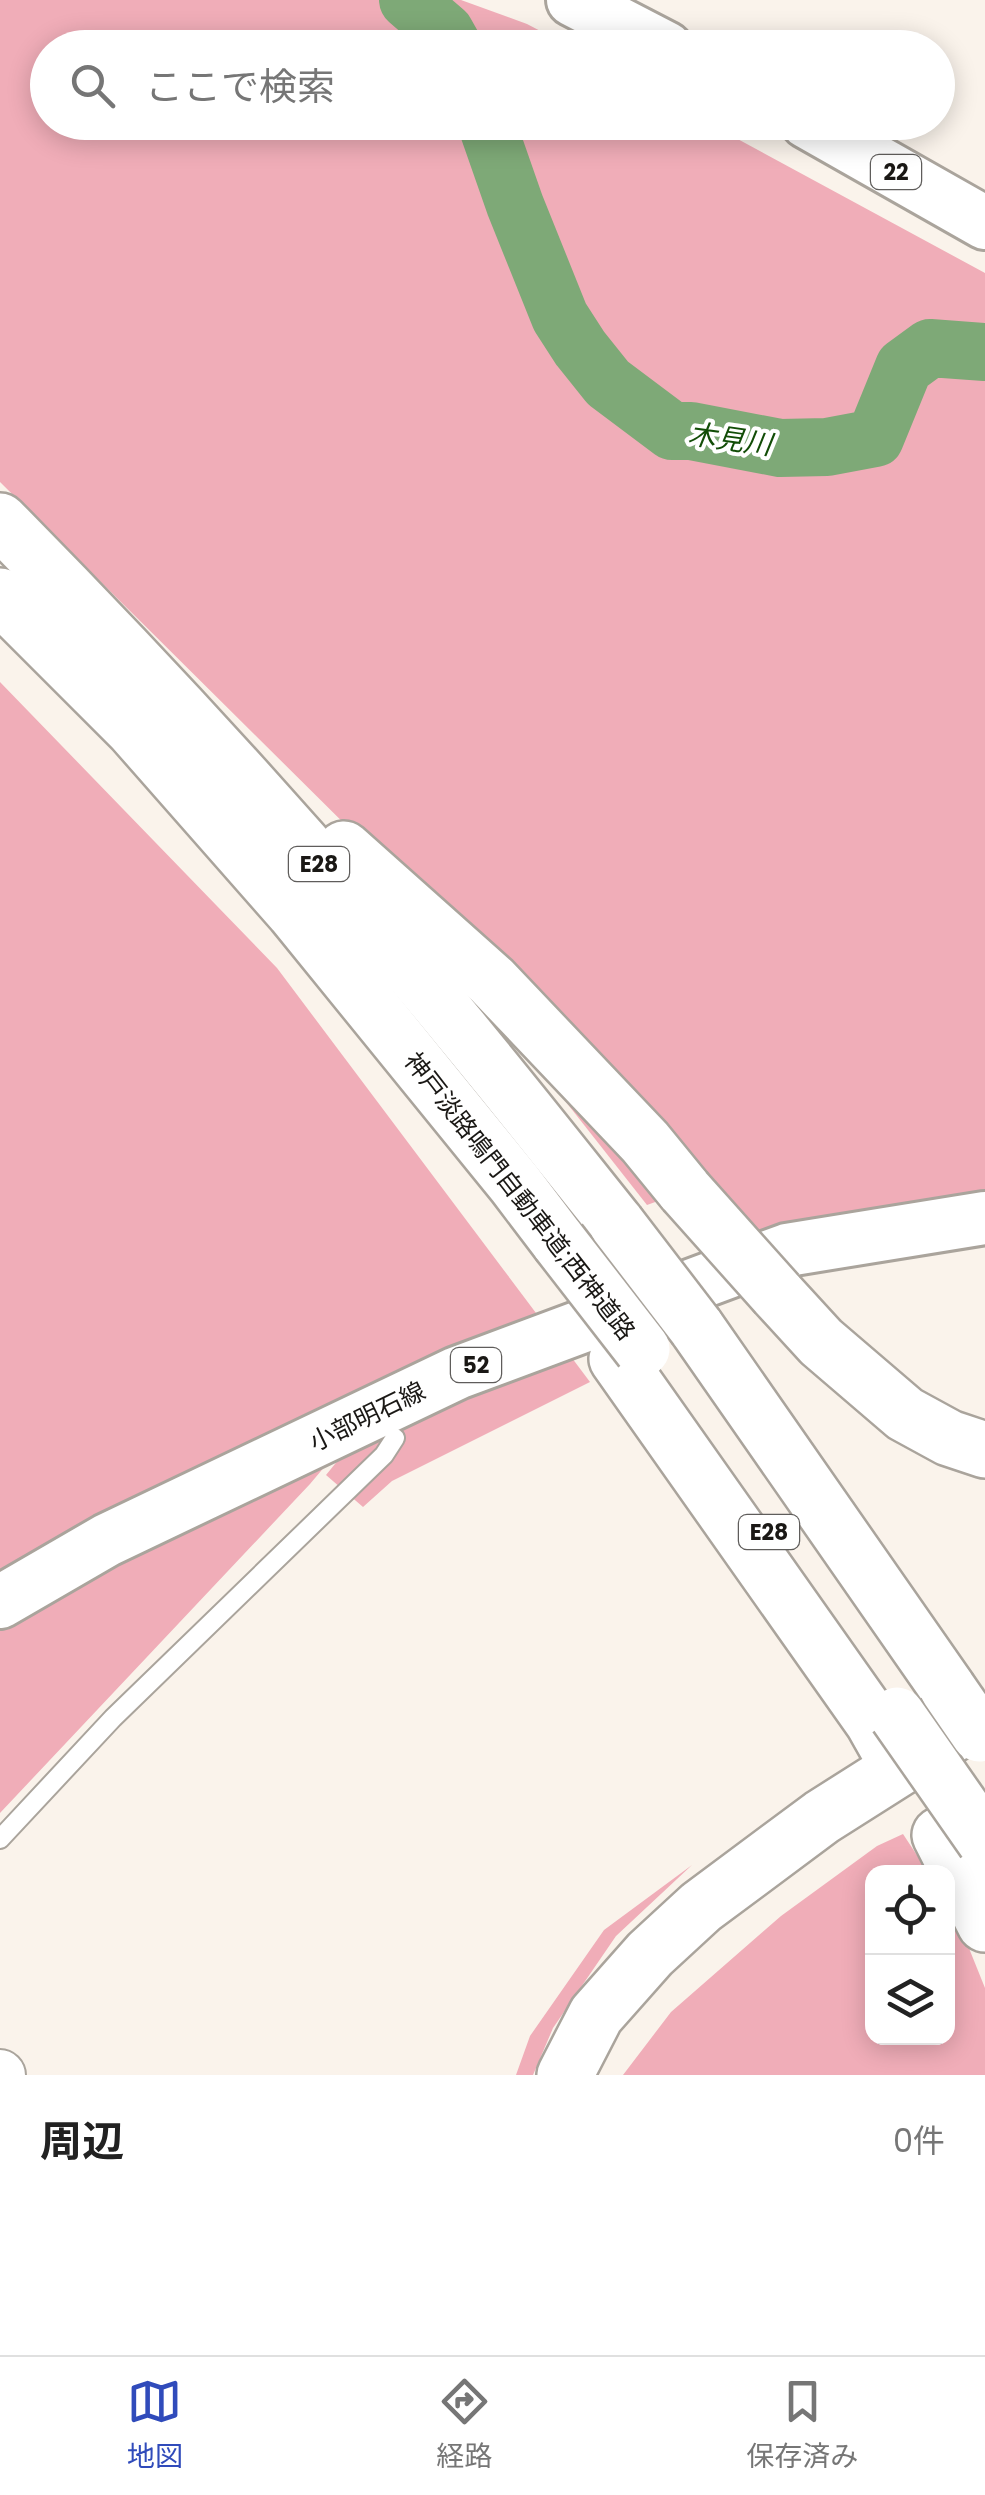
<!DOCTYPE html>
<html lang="ja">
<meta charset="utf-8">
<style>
:root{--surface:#fff;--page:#f2f2f2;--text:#222;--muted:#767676;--line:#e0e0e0;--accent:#304bbb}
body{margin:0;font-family:Poppins,"Noto Sans JP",sans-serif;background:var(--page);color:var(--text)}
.controls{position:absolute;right:30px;bottom:30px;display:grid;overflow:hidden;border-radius:20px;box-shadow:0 5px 25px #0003}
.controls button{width:90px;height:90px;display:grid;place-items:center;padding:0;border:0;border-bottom:2px solid var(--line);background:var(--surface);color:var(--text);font:50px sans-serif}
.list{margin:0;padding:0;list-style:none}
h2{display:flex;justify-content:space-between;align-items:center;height:130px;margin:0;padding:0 40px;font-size:42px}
h2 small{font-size:32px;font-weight:400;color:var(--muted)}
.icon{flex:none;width:55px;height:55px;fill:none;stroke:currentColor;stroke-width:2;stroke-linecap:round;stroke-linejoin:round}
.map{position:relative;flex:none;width:985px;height:2075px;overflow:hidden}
.search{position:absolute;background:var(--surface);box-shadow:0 5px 25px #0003;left:30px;right:30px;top:30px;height:110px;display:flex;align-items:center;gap:25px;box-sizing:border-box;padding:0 35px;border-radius:55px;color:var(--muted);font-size:38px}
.sheet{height:280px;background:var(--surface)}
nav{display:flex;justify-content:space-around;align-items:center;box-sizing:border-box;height:140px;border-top:2px solid var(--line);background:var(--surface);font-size:28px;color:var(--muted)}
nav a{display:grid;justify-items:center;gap:5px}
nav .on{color:var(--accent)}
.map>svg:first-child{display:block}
</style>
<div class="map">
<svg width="985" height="2075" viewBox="0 0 985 2075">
<rect width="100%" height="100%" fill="#faf3eb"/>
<g fill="#f0adb8">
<polygon points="0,0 461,0 527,24 571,47 48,48 48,122 708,123 985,273 985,1195 759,1235 0,482"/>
<polygon points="0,682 277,968 536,1313 407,1369 310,1484 0,1813"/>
<polygon points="507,1027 669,1197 647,1205"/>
<polygon points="566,1350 590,1382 392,1481 363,1507 326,1475 357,1437"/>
<polygon points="903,1834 928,1872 872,1872 872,2038 948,2038 948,1903 956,1916 985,1988 985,2075 623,2075 671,2012 781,1916 877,1846"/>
<polygon points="692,1865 616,1936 553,2028 533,2075 516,2075 530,2036 604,1930"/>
</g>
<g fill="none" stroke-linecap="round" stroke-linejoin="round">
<g stroke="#7ea977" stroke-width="58">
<polyline points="408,0 445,32 454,48"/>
<polyline points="486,122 515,205 560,317 580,348 608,383 672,431 691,431 780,448 827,447 875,438 904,367 930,348 985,352"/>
</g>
<defs>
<polyline id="lane" points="0,1839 113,1718 384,1455 395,1438"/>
<polyline id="secondary" points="0,2074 1,2075"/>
<g id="primary">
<polyline points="573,0 666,48"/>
<polyline points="807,122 985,223"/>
<polyline points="0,1602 107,1540 457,1373 787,1250 985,1218"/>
</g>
<g id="highway">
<path d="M0 521C160 683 315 852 460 1029 513 1093 565 1159 617 1224"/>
<polyline points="0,596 133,729 294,912 515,1184 559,1242"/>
<polyline points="344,849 492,981 645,1142 685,1191"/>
<polyline points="777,1294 821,1342 905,1414 949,1438 985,1450"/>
<polyline points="696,1327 948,1689"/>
<polyline points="617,1359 873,1722 886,1745"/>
<polyline points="940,1835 985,1924"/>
<polyline points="565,2075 596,2015 650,1954 701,1907 822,1817 964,1727"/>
</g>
</defs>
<use href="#lane" stroke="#aaa49c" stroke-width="22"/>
<use href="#secondary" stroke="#aaa49c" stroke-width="52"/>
<use href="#primary" stroke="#aaa49c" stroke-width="58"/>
<use href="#highway" stroke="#aaa49c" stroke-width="60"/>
<use href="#lane" stroke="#fff" stroke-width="18"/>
<use href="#secondary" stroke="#fff" stroke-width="48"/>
<use href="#primary" stroke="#fff" stroke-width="52"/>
<use href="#highway" stroke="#fff" stroke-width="55"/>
<defs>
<g id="highway-bridge">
<polyline points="685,1191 777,1294"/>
<polyline points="617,1224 696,1327"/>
<polyline points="559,1242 642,1349"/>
<polyline points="948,1689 979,1734"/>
<polyline points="897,1715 985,1841"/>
</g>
</defs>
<use href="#highway-bridge" stroke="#aaa49c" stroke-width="60" stroke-linecap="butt"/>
<use href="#highway-bridge" stroke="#fff" stroke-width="55"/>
</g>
<g text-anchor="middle" stroke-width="8" stroke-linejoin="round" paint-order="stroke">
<g fill="#fff" stroke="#5f5d5b" stroke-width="2.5">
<rect x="871" y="155" width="50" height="34" rx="8"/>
<rect x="289" y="847" width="60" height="34" rx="8"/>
<rect x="451" y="1348" width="50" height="34" rx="8"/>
<rect x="739" y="1515" width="60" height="34" rx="8"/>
</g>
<g font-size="22" font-weight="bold" fill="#1a1815">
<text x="896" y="180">22</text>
<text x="319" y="872">E28</text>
<text x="476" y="1373">52</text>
<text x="769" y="1540">E28</text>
</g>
<g font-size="25" fill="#1a1815" stroke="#fff">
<text transform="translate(520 1196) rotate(52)" y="9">神戸淡路鳴門自動車道;西神道路</text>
<text transform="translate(367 1416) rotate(-26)" y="9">小部明石線</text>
</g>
<g font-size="28" font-style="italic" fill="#124d07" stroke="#fff">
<text transform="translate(730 439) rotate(8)" y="10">木見川</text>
</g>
</g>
</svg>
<div class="controls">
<button><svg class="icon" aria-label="locate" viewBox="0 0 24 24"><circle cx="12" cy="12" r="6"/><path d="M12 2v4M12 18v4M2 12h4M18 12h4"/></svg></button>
<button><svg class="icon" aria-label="layers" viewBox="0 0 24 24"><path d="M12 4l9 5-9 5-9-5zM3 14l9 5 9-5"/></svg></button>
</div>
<div class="search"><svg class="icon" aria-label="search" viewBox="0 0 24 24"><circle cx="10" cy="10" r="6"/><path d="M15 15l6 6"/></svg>ここで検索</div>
</div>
<section class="sheet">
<h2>周辺<small>0件</small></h2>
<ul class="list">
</ul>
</section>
<nav>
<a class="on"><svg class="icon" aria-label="map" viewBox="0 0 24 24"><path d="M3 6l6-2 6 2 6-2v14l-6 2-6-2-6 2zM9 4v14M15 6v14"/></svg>地図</a>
<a><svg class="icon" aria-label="directions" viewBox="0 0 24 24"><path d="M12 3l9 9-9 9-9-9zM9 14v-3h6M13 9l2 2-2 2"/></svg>経路</a>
<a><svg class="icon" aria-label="saved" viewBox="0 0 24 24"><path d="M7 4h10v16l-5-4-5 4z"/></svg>保存済み</a>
</nav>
